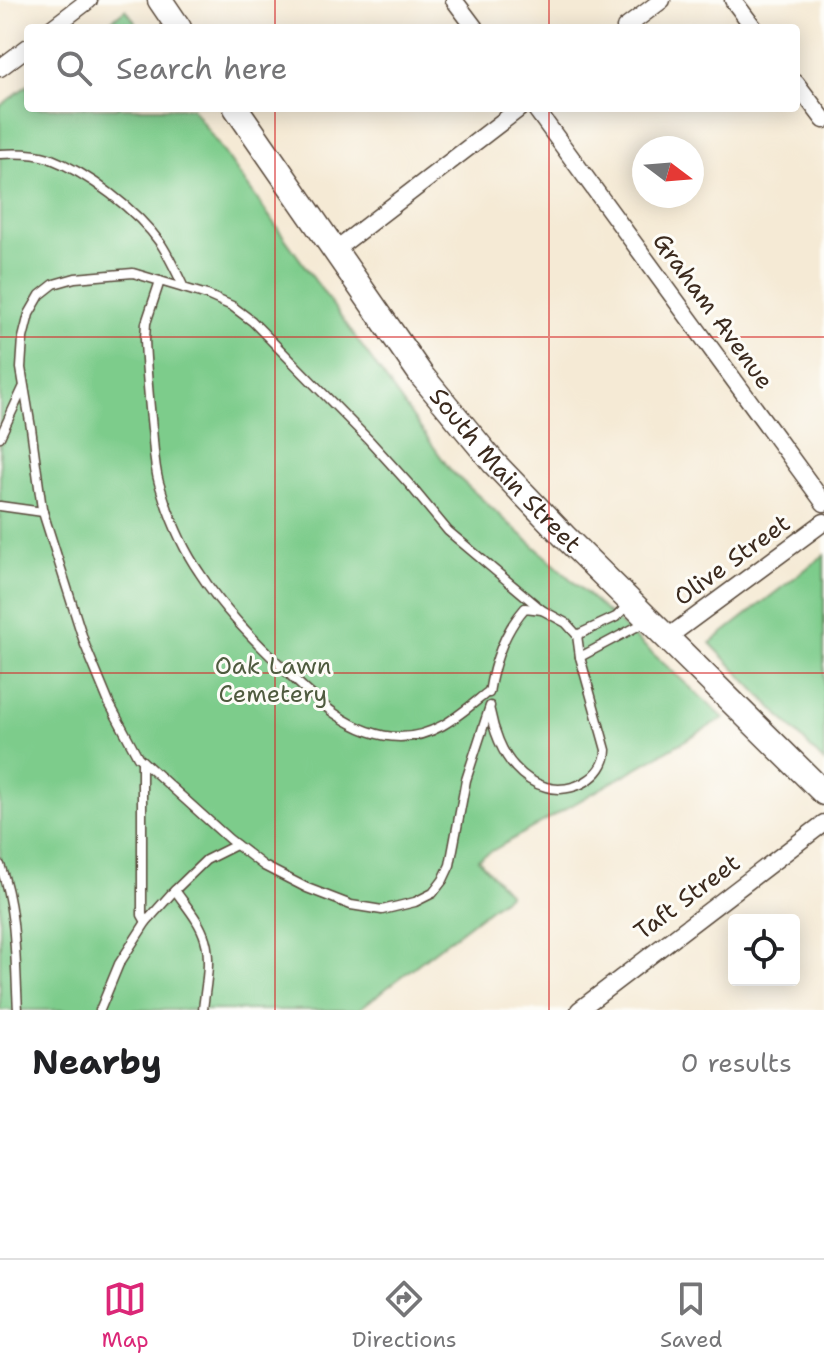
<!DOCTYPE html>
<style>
:root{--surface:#fff;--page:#f6f6f6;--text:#202124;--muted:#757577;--line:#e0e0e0;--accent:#db2777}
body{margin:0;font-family:"Shantell Sans",sans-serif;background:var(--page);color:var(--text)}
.controls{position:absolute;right:24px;bottom:24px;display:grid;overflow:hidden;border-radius:8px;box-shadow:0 4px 20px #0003}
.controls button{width:72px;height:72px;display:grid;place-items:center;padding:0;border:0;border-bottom:2px solid var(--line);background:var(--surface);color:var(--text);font:40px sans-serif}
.compass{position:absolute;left:632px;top:136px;width:72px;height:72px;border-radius:50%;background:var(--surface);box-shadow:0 4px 20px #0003;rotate:106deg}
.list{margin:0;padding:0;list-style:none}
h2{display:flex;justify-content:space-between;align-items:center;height:104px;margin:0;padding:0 32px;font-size:34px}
h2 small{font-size:26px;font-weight:400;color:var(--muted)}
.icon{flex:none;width:44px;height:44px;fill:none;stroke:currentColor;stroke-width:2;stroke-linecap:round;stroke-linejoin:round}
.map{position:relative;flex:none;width:824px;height:1010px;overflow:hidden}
.search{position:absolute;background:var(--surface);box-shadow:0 4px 20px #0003;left:24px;right:24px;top:24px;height:88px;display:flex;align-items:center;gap:20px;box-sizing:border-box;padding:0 28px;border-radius:8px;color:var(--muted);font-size:30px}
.sheet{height:248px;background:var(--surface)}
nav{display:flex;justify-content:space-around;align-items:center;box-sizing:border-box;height:112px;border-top:2px solid var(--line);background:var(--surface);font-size:22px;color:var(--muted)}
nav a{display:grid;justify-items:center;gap:4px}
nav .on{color:var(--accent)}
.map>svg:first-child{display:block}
</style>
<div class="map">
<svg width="824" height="1010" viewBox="0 0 824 1010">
<rect width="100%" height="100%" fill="#fdfcf7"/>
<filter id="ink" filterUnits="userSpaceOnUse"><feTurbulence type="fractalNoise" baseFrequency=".0125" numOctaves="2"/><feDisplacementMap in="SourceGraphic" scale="16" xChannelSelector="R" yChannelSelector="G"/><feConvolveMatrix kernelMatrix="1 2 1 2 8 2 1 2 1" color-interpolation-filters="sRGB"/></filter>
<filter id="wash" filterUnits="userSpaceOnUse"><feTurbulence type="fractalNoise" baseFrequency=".006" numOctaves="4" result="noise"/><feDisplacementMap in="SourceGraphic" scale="32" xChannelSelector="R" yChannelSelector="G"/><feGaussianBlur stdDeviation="1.8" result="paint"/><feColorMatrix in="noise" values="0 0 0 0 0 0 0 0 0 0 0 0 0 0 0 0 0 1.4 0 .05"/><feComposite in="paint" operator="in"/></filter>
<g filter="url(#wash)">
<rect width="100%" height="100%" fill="#f5ead5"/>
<g fill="#7dcc8b" stroke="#5c7b54" stroke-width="2">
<polygon points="126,9 139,28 102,28"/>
<polygon points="28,85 28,108 192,108 451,471 724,718 478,859 509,894 358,1010 0,1010 0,106"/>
<polygon points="824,555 824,762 710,643"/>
</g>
</g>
<g filter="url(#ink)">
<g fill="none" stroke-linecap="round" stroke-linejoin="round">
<defs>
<g id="lane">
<path d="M0 154C16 153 34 153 49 158 88 173 137 210 161 244 170 258 177 273 184 288"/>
<path d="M160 281 146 323 145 339C146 369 149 399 152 429 154 448 154 466 159 483 168 513 181 546 199 572 222 608 252 638 283 668 313 698 353 737 400 737 437 737 461 713 489 691"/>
<polyline points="0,437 23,388"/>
<polyline points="0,506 43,512"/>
<polyline points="577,635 616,617 628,605"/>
<path d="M489 693C494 661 504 632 525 608L542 610 566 623 577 635 580 657"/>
<polyline points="490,706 466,780 450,865 443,880 433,893 415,902 382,910 351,905 307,888 264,866 229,839 138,757 109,703 85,645 42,509 31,428 21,368 23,338 29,314 40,295 54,284 75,278 133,273 207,295 232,306 252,321 369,440 409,484 448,531 542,610"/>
<path d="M490 711C493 728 502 754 515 767 523 776 535 784 546 787 571 795 606 777 606 750L580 657 638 626"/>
<polyline points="142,761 142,915 146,922 172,893 206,860 236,845"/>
<path d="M0 865C17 911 15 962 18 1010"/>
<path d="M175 890C185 905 200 921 205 939 212 961 205 988 203 1010"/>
<polyline points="100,1010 119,964 146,922"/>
</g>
<g id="street">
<polyline points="454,0 475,28"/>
<polyline points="733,0 754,28"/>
<polyline points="52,28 89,0"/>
<polyline points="625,28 662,0"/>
<polyline points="0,68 28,47"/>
<polyline points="796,83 824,120"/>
<polyline points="535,108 824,503"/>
<polyline points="335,250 520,108"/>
<polyline points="668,637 824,522"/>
<polyline points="579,1010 824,823"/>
</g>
<g id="secondary">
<polyline points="160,0 179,28"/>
<path id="s1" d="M236 108 422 376 494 463 565 537 824 793"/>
</g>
</defs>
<use href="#lane" stroke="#574739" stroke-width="11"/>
<use href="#street" stroke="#574739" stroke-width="19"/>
<use href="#secondary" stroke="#574739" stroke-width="27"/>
<use href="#lane" stroke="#fff" stroke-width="8"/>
<use href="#street" stroke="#fff" stroke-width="16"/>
<use href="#secondary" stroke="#fff" stroke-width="24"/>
</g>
</g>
<path fill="none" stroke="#d62828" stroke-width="2" stroke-opacity="0.55" d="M275 0V28M549 0V28M275 108V1010M549 108V1010M0 337H824M0 673H824"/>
<g text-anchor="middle" stroke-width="6" stroke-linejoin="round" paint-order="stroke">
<g font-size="24" fill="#3b2a1e" stroke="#fdfcf7">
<text transform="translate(713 311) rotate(54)" y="8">Graham Avenue</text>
<text dy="8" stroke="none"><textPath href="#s1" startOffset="452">South Main Street</textPath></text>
<text transform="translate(732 560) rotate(-36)" y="8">Olive Street</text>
<text transform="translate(687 897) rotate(-37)" y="8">Taft Street</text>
</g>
<g font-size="24" fill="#4f5b3f" stroke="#fdfcf7">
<text x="273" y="674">Oak Lawn<tspan x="273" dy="28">Cemetery</tspan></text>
</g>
</g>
</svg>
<div class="controls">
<button><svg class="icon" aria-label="locate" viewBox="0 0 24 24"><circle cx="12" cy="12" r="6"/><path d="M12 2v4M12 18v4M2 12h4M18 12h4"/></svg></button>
</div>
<svg class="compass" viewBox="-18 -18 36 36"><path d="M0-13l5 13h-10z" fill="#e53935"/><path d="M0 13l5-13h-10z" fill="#757577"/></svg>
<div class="search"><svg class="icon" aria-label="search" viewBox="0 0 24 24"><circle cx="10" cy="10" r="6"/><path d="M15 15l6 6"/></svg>Search here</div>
</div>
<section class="sheet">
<h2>Nearby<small>0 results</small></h2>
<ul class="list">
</ul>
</section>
<nav>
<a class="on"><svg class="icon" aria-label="map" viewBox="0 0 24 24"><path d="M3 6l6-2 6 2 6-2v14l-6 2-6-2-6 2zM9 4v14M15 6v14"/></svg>Map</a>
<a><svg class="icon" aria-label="directions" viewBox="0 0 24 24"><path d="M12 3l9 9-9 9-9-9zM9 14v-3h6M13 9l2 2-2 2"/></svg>Directions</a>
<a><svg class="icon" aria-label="saved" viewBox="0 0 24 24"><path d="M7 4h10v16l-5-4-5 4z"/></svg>Saved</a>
</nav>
